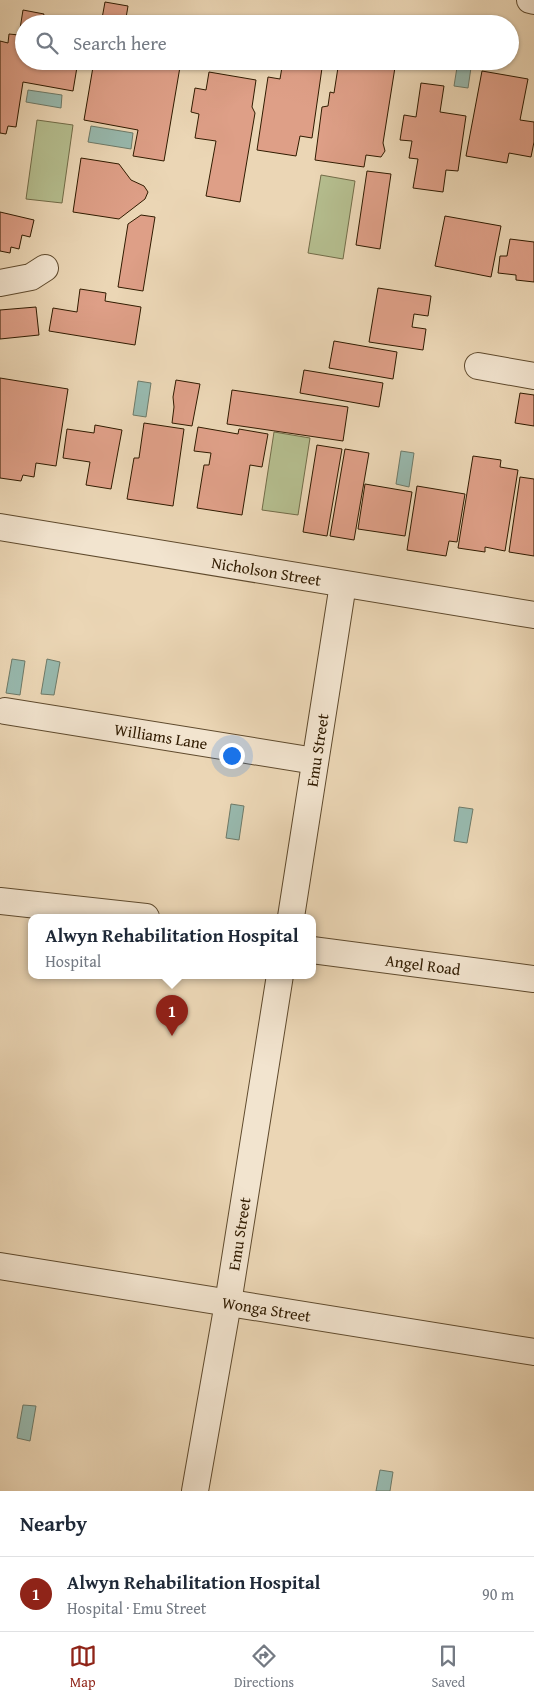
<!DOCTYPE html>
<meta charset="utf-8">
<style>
:root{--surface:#fff;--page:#f2f2f3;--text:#1f2937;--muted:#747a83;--line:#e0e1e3;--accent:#8f2418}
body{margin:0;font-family:"Gentium Book Plus",serif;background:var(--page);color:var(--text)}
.you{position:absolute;left:231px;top:755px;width:18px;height:18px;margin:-12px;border:4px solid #fff;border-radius:50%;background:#1a73e8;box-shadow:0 0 0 8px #1a73e833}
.badge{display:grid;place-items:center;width:32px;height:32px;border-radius:50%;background:var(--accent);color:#fff;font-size:16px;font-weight:700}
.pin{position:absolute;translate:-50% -41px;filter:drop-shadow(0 1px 2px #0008)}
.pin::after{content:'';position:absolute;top:26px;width:18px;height:15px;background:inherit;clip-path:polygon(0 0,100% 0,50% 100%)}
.popup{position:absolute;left:28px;top:914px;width:288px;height:65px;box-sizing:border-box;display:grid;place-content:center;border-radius:10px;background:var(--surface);filter:drop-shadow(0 1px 4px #0005);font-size:16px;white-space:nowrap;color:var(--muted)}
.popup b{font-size:19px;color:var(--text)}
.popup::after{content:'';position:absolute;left:50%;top:100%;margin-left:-10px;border:10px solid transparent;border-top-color:var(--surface)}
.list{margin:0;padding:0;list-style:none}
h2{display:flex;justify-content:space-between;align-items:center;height:65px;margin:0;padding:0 20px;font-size:21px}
h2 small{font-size:16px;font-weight:400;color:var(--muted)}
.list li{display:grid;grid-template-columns:32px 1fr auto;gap:15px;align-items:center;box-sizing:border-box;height:75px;padding:0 20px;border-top:1px solid var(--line)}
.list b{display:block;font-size:19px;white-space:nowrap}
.list p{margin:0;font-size:16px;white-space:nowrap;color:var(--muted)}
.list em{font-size:16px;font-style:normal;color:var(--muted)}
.icon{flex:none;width:28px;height:28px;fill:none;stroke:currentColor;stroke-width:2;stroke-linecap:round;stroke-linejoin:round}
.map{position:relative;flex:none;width:534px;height:1491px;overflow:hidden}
.search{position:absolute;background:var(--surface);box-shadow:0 1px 4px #0004;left:15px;right:15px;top:15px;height:55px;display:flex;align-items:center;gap:12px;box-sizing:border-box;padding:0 18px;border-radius:28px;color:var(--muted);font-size:19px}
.sheet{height:140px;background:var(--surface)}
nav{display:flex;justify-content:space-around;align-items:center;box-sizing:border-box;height:70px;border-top:1px solid var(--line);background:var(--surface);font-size:14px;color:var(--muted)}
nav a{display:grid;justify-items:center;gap:2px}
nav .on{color:var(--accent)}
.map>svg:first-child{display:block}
</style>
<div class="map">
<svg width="534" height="1491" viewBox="0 0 534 1491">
<rect width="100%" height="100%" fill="#ebd6b5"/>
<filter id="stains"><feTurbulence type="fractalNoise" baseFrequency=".004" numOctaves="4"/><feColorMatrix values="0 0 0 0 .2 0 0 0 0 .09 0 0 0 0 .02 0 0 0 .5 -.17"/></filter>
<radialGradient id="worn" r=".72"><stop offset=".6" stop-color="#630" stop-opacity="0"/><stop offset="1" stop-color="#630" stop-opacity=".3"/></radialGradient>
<g fill="#b5be8f" stroke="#726c48">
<polygon points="37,120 73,125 62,203 26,199"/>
<polygon points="321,175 355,181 343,259 308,253"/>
<polygon points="274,432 310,438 298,515 262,510"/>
</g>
<g fill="#98b9ae" stroke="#6e7a68">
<polygon points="458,61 472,61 468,88 454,86"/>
<polygon points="28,90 62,95 61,108 26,102"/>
<polygon points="91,126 133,133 131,149 88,142"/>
<polygon points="138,381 151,383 146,417 133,415"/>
<polygon points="401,451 414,453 409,487 396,484"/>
<polygon points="12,659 25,661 20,695 6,693"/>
<polygon points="47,659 60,662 54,695 41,694"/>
<polygon points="231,804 244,806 239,840 226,838"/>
<polygon points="459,807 473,809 467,843 454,841"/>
<polygon points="23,1405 36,1406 30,1441 17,1438"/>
<polygon points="380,1470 393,1472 390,1491 376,1491"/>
</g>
<g fill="#de9f87" stroke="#301b00">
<polygon points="105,2 128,6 125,24 101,24"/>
<polygon points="23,10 44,14 42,20 63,24 24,24 24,61 78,61 73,91 23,82 16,127 8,126 6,134 0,133 0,41 8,43 9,34 19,35"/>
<polygon points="94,61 181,61 164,161 133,156 138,130 84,120"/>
<polygon points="283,61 323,61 312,138 300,136 296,156 257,150 268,77 280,79"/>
<polygon points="339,61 396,61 383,143 385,151 381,157 366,155 364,167 315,160 322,107 328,106 330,92 334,93"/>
<polygon points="482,71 528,79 520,120 534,122 534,142 531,157 509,153 507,163 466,156"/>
<polygon points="209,72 256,80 252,107 255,113 240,202 206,196 216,141 195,138 199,114 191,112 195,88 206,90"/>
<polygon points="421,83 444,86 440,112 466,116 458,171 446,170 443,192 413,188 418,159 409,158 412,141 400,140 404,115 416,117"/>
<polygon points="81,158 119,164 131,180 144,186 148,192 145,199 119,219 73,212"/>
<polygon points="367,171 391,174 380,249 356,245"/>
<polygon points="0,212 34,220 30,237 22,235 19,249 11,247 10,253 0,251"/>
<polygon points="141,215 155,217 143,291 118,287 128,224"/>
<polygon points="445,216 501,226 491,277 435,266"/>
<polygon points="510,239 534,242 534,282 516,280 516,275 498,273 500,256 507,256"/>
<polygon points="378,288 431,296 428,316 414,314 412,327 426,329 423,350 369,342"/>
<polygon points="80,289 106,293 105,301 141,307 135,345 49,331 53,308 77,312"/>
<polygon points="36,307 39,335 0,339 0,310"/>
<polygon points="334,341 397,352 393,379 329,368"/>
<polygon points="304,370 383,383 379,407 300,393"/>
<polygon points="0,378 68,389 56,466 36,463 34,477 23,475 21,481 0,478"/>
<polygon points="176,380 200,384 192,426 172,423 174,407 173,397"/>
<polygon points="232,390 348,407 343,441 227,424"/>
<polygon points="520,393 534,395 534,426 515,423"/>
<polygon points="144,423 184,429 173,506 127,499 134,458 139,458"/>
<polygon points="95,425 122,430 111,489 86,485 90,462 63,458 67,429 94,433"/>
<polygon points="198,427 238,434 239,429 268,434 262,467 250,465 242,515 197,508 204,465 209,465 211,453 194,451"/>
<polygon points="317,445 342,449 327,536 303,532"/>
<polygon points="345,449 369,453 354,540 330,536"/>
<polygon points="473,456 501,460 500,467 518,470 505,551 485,547 485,552 458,548"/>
<polygon points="520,477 534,479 534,556 509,552"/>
<polygon points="365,484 412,492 405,536 358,529"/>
<polygon points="417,486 465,494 457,542 449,541 446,556 407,550"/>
</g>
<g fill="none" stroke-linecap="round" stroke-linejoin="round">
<defs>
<g id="minor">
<polyline points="530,0 534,1"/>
<polyline points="0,283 31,277 45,268"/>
<polyline points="478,366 534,376"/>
<path id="s1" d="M0 527 534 615"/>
<path id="s2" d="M5 711 315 761"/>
<polyline points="0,901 146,917"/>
<path id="s3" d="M291 917 343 584"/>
<path id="s4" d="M312 950 534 979"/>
<path id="s5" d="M0 1266 534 1352"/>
<path id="s6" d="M195 1491 228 1303 280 975"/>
</g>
</defs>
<use href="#minor" stroke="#5f4a2d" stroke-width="28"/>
<use href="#minor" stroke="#f2e4cf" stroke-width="26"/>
</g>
<g text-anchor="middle" stroke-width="4" stroke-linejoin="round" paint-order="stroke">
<g font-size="16" fill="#301b00" stroke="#f2e4cf">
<text dy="6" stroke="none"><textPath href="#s1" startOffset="270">Nicholson Street</textPath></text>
<text dy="6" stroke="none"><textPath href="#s2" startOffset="158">Williams Lane</textPath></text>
<text dy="6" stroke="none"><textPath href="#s3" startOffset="169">Emu Street</textPath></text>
<text dy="6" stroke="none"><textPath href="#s4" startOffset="112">Angel Road</textPath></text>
<text dy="6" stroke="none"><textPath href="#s6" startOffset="261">Emu Street</textPath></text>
<text dy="6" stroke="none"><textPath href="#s5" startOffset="270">Wonga Street</textPath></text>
</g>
</g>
<rect width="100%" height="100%" filter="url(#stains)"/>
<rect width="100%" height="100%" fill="url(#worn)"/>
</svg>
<div class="you"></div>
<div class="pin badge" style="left:172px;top:1036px">1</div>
<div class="popup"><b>Alwyn Rehabilitation Hospital</b>Hospital</div>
<div class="search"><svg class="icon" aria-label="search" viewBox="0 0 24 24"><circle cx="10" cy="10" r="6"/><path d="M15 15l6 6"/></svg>Search here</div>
</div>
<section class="sheet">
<h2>Nearby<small></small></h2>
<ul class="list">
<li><span class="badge">1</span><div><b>Alwyn Rehabilitation Hospital</b><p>Hospital · Emu Street</p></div><em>90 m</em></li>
</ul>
</section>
<nav>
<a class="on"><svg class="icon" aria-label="map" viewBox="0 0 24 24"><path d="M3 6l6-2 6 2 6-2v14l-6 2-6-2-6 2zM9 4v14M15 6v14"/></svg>Map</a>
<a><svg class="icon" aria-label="directions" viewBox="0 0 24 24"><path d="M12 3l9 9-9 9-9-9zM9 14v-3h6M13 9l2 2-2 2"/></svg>Directions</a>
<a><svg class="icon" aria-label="saved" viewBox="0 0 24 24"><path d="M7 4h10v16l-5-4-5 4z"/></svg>Saved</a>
</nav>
